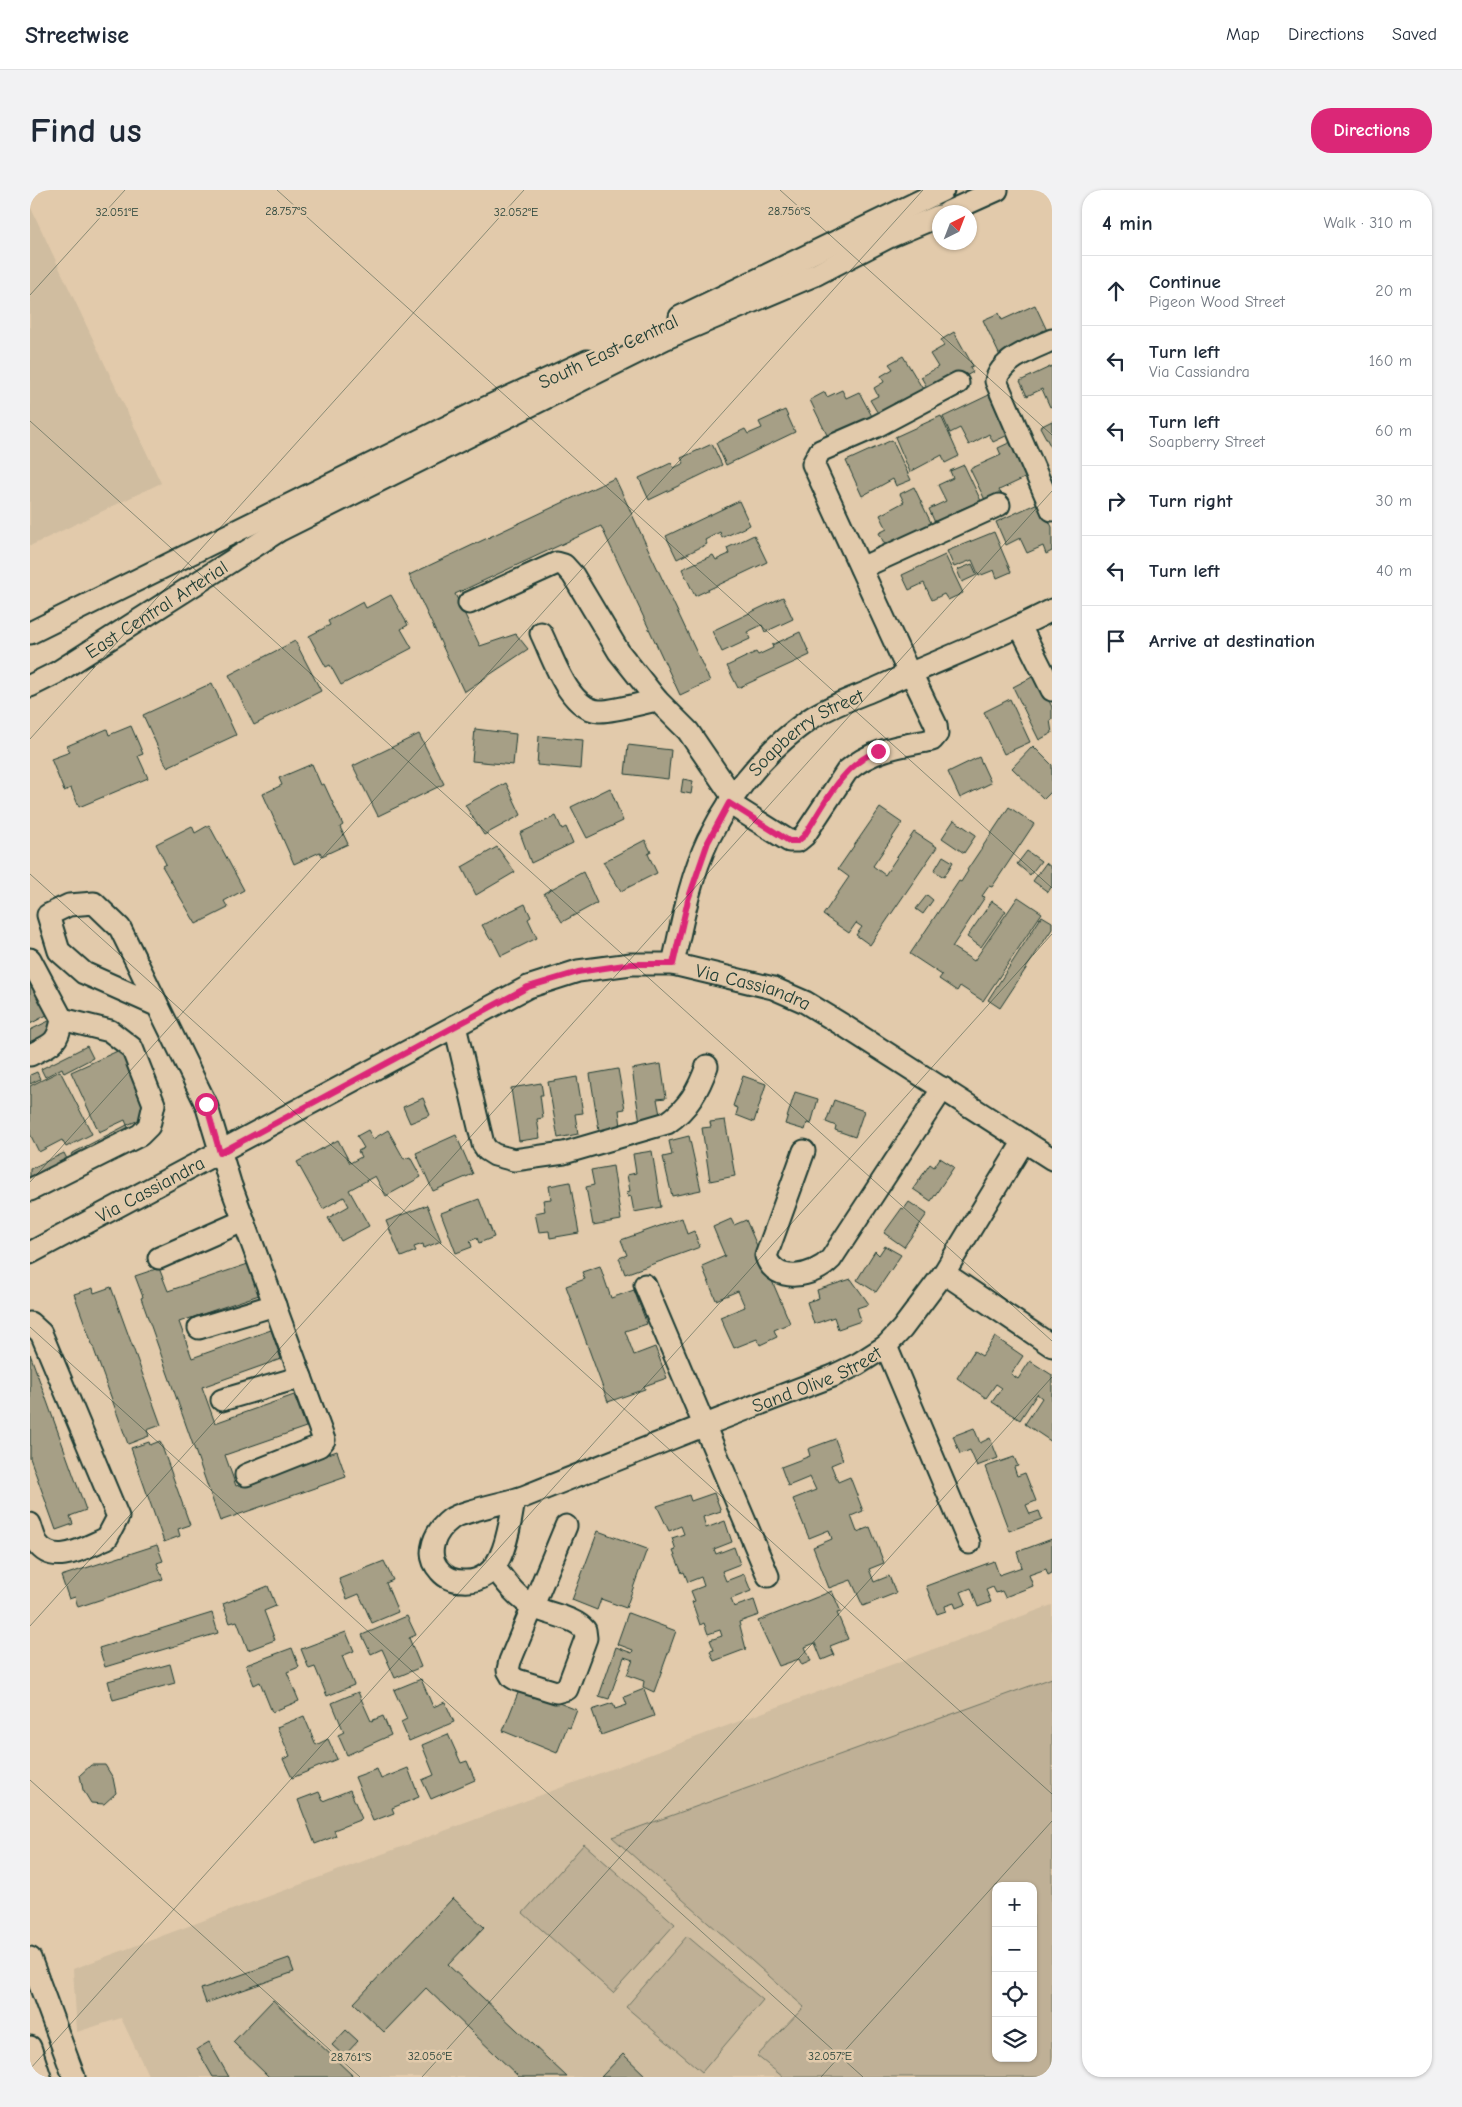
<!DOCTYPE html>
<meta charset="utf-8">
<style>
:root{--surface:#fff;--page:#f2f2f3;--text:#1f2937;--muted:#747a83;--line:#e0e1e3;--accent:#db2777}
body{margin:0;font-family:"Comic Neue",sans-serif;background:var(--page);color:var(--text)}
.controls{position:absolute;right:15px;bottom:15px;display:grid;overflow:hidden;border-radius:10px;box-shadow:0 1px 4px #0004}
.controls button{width:45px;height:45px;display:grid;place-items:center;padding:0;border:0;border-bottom:1px solid var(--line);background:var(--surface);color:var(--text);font:25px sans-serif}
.compass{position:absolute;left:902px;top:15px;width:45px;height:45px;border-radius:50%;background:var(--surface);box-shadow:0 1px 4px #0004;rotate:42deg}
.stop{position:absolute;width:15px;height:15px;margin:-11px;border:4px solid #db2777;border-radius:50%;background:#fff}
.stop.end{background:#db2777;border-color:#fff;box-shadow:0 1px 5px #0008}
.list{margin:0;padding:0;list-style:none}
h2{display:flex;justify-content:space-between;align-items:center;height:65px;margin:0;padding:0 20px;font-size:21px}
h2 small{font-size:16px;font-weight:400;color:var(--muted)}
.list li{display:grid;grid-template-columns:32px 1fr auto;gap:15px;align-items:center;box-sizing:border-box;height:70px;padding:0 20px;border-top:1px solid var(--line)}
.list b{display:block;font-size:19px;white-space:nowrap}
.list p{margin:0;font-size:16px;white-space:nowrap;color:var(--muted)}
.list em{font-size:16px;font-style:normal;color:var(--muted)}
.icon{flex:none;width:28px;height:28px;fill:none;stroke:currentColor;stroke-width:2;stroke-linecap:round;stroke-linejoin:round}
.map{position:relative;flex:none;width:1022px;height:1887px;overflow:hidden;border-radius:20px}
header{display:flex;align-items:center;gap:30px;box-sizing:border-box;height:70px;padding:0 25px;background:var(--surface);border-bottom:1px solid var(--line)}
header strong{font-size:24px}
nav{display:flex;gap:28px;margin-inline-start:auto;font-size:18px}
.intro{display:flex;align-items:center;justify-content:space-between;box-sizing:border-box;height:120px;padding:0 30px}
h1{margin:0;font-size:35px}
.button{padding:12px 22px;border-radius:20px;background:var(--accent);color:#fff;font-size:18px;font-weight:700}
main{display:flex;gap:30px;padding:0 30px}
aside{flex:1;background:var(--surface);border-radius:20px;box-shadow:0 1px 4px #0004}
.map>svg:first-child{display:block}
</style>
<header>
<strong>Streetwise</strong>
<nav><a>Map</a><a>Directions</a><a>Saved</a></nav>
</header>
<div class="intro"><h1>Find us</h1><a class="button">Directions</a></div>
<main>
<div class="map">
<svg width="1022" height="1887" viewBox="0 0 1022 1887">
<rect width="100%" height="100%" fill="#e2caab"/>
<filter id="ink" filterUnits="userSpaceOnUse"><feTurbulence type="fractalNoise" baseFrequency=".02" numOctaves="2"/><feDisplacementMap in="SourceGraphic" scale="10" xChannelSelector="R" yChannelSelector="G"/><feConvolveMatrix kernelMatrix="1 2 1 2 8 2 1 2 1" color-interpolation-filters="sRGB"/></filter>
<g filter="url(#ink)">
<g fill="#d0bda0" fill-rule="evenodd">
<polygon points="0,16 131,293 0,356"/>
<path d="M1022 1415V1887H119L91 1828 47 1842 43 1779ZM966 1696H1003V1868H966Z"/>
</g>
<g fill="#bfb096" stroke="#6f7665" fill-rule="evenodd">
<path d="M1022 1488V1887H753L727 1866 774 1817 582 1647ZM966 1696H1003V1868H966Z"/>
<polygon points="554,1654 645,1734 583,1803 493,1723"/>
<polygon points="657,1746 733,1810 672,1882 596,1817"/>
</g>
<g fill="#a69f86" stroke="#1f3d34">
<polygon points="1005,115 1020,147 998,152 970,166 953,130 969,123 972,130"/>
<polygon points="924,142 943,176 940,177 943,182 927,191 899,201 891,187 908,177 900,164 914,156 911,150"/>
<polygon points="873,166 894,201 870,213 868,211 863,214 867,220 852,230 840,210 848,206 844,198 854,192 851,186 863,179 859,174"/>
<polygon points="1022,176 1022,216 1020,217 1012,199 997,206 990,191"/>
<polygon points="812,200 816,208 829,202 844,230 798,247 780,210 795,202 797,207"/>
<polygon points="959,205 978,245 963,252 959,244 939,255 930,238 920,243 913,227"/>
<polygon points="755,220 765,242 696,275 686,253 715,239 718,244 732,238 729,232"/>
<polygon points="911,226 929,266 915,273 912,265 880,282 865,247"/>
<polygon points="1022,231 1022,259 1010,237"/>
<polygon points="862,250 881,290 866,296 863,289 832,306 816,271"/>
<polygon points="983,251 999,286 969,300 972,305 956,312 940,279 971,265 968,258"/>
<polygon points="682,254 692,275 619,310 609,288 641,273 644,278 654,273 651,268"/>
<polygon points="934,275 951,311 922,323 924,327 906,335 899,319 916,311 908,295 923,288 920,281"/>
<polygon points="585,288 680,491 650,505 571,336 425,404 450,456 486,444 498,459 434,502 379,385"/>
<polygon points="884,297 903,337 857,359 849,343 857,339 850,325 874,312 870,304"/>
<polygon points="709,311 720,335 692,348 690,342 675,350 677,354 647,369 636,346"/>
<polygon points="1010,312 1022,337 1022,361 1016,364 1013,356 997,363 990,348 976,355 966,332"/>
<polygon points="964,342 981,382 967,388 964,380 949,386 942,370 924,377 917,361"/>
<polygon points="724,345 737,372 665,406 652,379 683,365 686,370 699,364 697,358"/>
<polygon points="915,365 933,403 918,410 914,404 902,410 894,393 879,400 872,385"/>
<polygon points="942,374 947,385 932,392 927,380"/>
<polygon points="361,405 378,435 371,439 382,458 311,495 300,475 296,477 279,446 300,435 298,431 333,412 336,418"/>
<polygon points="753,407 763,429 735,442 732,435 717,442 720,449 692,462 682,441"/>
<polygon points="770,442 780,465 708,498 697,476 726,462 728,465 743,458 742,455"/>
<polygon points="265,451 291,501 224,535 199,485"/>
<polygon points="1006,485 1022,517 1022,529 1020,530 1022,543 1009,550 983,497"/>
<polygon points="182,493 206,545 137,577 113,525"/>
<polygon points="980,509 1000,552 974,564 954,522"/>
<polygon points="101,536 113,564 108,566 118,588 49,617 41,598 34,601 21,569 40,562 37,556 77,539 79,545"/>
<polygon points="445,539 486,544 483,575 442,571"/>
<polygon points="389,544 414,594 348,626 323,576"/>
<polygon points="509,546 553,550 551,579 507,575"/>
<polygon points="598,555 641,560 638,589 595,584"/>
<polygon points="1003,556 1022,575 1022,601 1014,609 982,578"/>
<polygon points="949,567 961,593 930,608 918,582"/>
<polygon points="282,574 291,595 294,594 313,635 310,637 318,654 292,666 290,662 264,674 233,604 252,595 249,588"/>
<polygon points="653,589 663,591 661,604 651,602"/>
<polygon points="476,593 491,625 454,645 435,615"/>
<polygon points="580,598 593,631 557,648 541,617"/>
<polygon points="979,617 1004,634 962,697 959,696 952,706 955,707 922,757 944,771 988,707 1012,723 953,811 930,796 927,801 909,789 912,785 880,764 929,691 931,692 938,681 937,680"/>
<polygon points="850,618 872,633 843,676 855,685 884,642 907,657 840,755 826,745 832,737 826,733 819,743 793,725 819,687 808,679"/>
<polygon points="526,626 532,639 536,637 543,653 501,673 490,643"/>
<polygon points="924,630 946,645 934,663 912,648"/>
<polygon points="179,635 214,700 194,711 198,718 166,734 132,676 136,674 126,654 162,636 165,643"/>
<polygon points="615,650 621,662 618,664 627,683 591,701 573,672"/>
<polygon points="467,657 485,682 446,705 432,677"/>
<polygon points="997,661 1011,671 1000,685 987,674"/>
<polygon points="913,666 923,672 914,687 904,681"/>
<polygon points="1016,673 1022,678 1022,696 1018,702 1003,691"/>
<polygon points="553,682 567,713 532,732 514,703"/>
<polygon points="897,705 903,710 893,724 886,719"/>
<polygon points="962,711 976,721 951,757 937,747"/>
<polygon points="495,714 501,727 498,729 507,748 471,766 462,748 460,749 452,735"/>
<polygon points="1012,726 1022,732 1022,739 970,818 958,810"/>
<polygon points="0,785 26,820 0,834"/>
<polygon points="23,829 30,842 0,856 0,840"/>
<polygon points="57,856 63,868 34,883 32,878 15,887 11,879"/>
<polygon points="92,859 121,925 97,935 95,930 69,942 41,882"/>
<polygon points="631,874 636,908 627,909 631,930 610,933 602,879"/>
<polygon points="588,879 595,919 589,920 591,937 569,940 560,884"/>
<polygon points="30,881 62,944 36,957 32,950 9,962 0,944 0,896"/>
<polygon points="7,882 10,889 0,894 0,885"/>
<polygon points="713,886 736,894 724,932 706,925 708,918 703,916"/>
<polygon points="547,887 553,923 545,924 548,944 528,948 518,892"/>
<polygon points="511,893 513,905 510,905 513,928 507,929 510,948 489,951 481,898"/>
<polygon points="765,902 788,909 781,934 777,933 775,940 755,934"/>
<polygon points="393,908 400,925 380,933 373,917"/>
<polygon points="804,910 834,921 825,947 805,940 806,936 796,932"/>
<polygon points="695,930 705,986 680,991 672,938 681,937 680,932"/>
<polygon points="97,935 102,946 46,974 41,964"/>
<polygon points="338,940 343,949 358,940 374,969 380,967 391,987 356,1006 345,986 319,1000 339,1036 311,1051 298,1028 319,1016 314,1007 293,1019 267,972 308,950 320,973 331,967 328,961 334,958 327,946"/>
<polygon points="426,945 443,984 403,1001 386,963"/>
<polygon points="659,946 671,1000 642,1006 633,967 642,965 639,951"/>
<polygon points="622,961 631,1017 604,1022 601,1006 598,1007 597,1002 600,1001 597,985 606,983 603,964"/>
<polygon points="34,963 41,977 0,996 0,979"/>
<polygon points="910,968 924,977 901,1011 883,999 900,974 904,977"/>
<polygon points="583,976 591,1030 563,1035 556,997 564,995 561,980"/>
<polygon points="540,992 549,1043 520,1048 519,1041 509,1042 505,1023 515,1021 513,1010 521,1009 519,996"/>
<polygon points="449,1009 464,1047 449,1053 447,1048 440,1051 442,1057 426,1063 411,1023"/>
<polygon points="879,1012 897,1024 874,1057 854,1043 872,1018 874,1019"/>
<polygon points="397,1015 411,1051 394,1058 393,1054 384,1057 386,1061 371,1067 356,1031"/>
<polygon points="652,1028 657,1044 664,1041 670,1057 595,1084 589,1068 597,1065 591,1050"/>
<polygon points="701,1029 704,1035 716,1030 760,1133 744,1140 747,1147 730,1155 727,1149 704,1158 690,1127 715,1117 708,1101 686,1110 672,1076 695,1066 683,1037"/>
<polygon points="855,1056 871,1065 846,1102 827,1090 845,1061 849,1065"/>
<polygon points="218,1074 229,1105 149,1132 162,1168 241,1140 251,1169 172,1197 185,1233 264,1205 276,1237 195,1265 206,1296 307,1261 316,1287 190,1331 111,1108 113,1107 105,1086 129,1078 138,1101"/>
<polygon points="570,1076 581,1108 604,1100 617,1134 595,1141 604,1165 625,1157 637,1188 614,1196 615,1199 578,1212 536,1096 555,1089 552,1082"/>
<polygon points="821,1089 839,1114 827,1118 831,1131 808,1139 804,1127 784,1134 777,1112 789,1108 787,1100"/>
<polygon points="81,1097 131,1235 117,1240 119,1246 98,1254 44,1104 63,1098 64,1103"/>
<polygon points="965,1147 993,1166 981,1184 988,1189 1000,1171 1022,1185 1022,1252 995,1234 1012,1208 1007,1204 990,1230 962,1212 972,1198 966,1194 956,1208 927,1188 944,1161 952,1166"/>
<polygon points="0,1164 56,1320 40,1326 43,1334 26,1340 0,1268"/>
<polygon points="944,1238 950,1253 960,1248 968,1268 947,1276 940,1260 930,1264 923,1246"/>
<polygon points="805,1249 813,1270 801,1275 808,1292 820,1287 833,1321 821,1326 827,1342 840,1337 854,1373 839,1379 844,1392 859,1386 866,1403 833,1416 821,1390 799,1398 783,1357 802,1349 799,1340 779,1348 763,1309 786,1300 780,1287 758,1296 751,1277 780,1266 778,1259"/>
<polygon points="130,1251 160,1335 148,1339 150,1346 134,1352 101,1258 119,1252 120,1255"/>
<polygon points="984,1267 988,1276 984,1277 987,1286 995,1283 1006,1311 996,1315 1000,1324 1009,1321 1012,1329 979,1341 955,1277"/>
<polygon points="684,1303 691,1321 673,1327 676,1338 695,1331 702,1352 684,1359 686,1364 704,1357 710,1374 692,1381 696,1391 714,1384 721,1401 701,1409 704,1417 724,1410 729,1425 709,1432 716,1459 684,1471 680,1461 684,1460 680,1450 692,1446 690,1440 678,1444 674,1433 670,1435 662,1412 665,1411 661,1401 674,1396 671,1387 658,1392 654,1382 652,1383 643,1361 646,1360 642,1348 654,1344 651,1336 639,1341 627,1316 659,1305 661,1311"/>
<polygon points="568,1341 617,1359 596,1418 571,1409 567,1420 542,1410"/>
<polygon points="1022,1349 1022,1383 1018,1385 1016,1379 999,1385 1003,1396 975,1407 972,1401 966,1403 963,1397 956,1400 961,1412 948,1417 941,1398 931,1402 936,1414 926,1418 924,1413 915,1416 916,1421 907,1424 896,1396 964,1371 969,1385 992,1377 987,1362"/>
<polygon points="127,1355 133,1371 127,1373 133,1389 48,1417 45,1407 39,1409 31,1386"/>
<polygon points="354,1371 363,1390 356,1393 368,1422 342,1433 329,1404 317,1409 309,1389"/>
<polygon points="238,1396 246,1416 234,1421 245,1450 218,1460 207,1431 200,1433 193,1414"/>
<polygon points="802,1401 811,1422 807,1423 818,1449 800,1456 804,1465 792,1470 785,1453 775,1457 781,1471 772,1475 769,1469 749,1476 728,1431"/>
<polygon points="182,1423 188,1443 75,1477 69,1458"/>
<polygon points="598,1423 646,1441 624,1502 613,1497 614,1491 597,1485 603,1470 594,1467 579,1509 569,1506 586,1457 602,1463 603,1460 587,1454"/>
<polygon points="377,1426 386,1445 379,1448 391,1477 365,1488 352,1459 341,1464 332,1445"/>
<polygon points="316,1442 324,1461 312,1466 324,1495 297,1506 285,1477 279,1479 271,1459"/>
<polygon points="262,1458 269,1477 257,1482 269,1511 242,1522 230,1492 224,1495 216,1475"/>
<polygon points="140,1474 145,1493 83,1510 78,1491"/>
<polygon points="391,1489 403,1517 415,1512 424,1532 379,1551 371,1532 377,1529 364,1500"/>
<polygon points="490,1498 547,1520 540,1538 537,1537 527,1563 473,1541"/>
<polygon points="614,1499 624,1526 571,1545 562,1520 583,1513 585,1519 597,1515 594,1507"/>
<polygon points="328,1502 341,1531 353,1526 361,1545 317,1565 308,1545 314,1542 302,1513"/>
<polygon points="274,1526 286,1555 298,1549 307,1569 262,1588 253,1569 260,1566 247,1537"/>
<polygon points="418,1544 431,1573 437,1571 445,1590 401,1609 392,1590 404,1585 392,1555"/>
<polygon points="61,1575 75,1575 83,1588 86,1603 74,1614 61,1613 53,1600 50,1585"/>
<polygon points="378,1578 389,1607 362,1618 364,1623 343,1631 325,1587 347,1579 351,1589"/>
<polygon points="320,1600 332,1629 304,1640 306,1646 285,1654 268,1610 289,1602 293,1611"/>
<polygon points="423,1708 454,1737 418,1775 537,1887 489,1887 396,1798 354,1842 324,1813"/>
<polygon points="259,1768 264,1782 176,1813 171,1799"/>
<polygon points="243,1810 324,1887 239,1887 203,1852"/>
<polygon points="316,1840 328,1851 314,1866 302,1855"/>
<polygon points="179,1852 199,1887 183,1887 167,1859"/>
<polygon points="593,1864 617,1887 571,1887"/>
</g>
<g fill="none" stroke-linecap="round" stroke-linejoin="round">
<defs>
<g id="minor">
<polyline points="918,22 967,0"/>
<polyline points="650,127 913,0"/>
<path d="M1022 150C1004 158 971 169 966 191L1022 320"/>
<polyline points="831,378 969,315"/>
<polyline points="439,413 527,373 534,375 543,385 589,462 627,510 658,541 703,607"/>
<polyline points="990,436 1022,500"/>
<polyline points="0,443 453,219 557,171"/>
<path d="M511 443C523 467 538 519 569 521 582 522 612 513 627 510"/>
<polyline points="879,483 783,274 790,261 845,237 928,193"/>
<path id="s1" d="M0 496 26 483 250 340 634 149 787 84 859 47 909 26"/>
<path d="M699 613 759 651H768L774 646 817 581C842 559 871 556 902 550L907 544 906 535 881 483"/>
<polyline points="0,769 32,829 80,841 102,858 124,914 119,936 110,945 0,1000"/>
<path id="s2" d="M643 774C652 733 660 688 678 650 702 602 736 560 780 529 799 516 824 508 845 499 904 472 964 450 1022 420"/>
<polyline points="126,815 54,783 29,761 18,725 39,715 64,713 90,738 176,914 200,993 294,1250 289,1256 216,1285"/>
<path d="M425 836 453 954 457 960 465 965 484 970 534 963 637 933C658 919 669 899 677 876"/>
<path d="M0 865C22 854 28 854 32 829"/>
<path d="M774 961 736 1066C745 1095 784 1087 801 1069L913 898"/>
<path id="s3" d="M0 1063 498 797 548 781 601 774H643L743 798 775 812 816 837 1022 969"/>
<polyline points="129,1068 213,1031"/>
<polyline points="914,1083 1022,1156"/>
<polyline points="615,1095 738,1386"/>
<path d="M0 1133 11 1143 88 1327 77 1348C57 1356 24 1378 7 1353 4 1348 2 1340 0 1334"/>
<polyline points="169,1138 245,1115"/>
<polyline points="856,1156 939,1353"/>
<polyline points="192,1210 271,1187"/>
<path id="s4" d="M484 1310C479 1339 474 1394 433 1391 424 1391 416 1388 410 1381 394 1364 405 1341 421 1329 432 1321 476 1313 493 1307 596 1266 699 1225 803 1186L828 1174 856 1156 872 1139 914 1083 994 951"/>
<path d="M464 1377C475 1391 486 1407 502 1416 518 1425 543 1426 555 1440L556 1448 537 1499 526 1502 487 1490 482 1487 478 1480 480 1471 536 1336"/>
<polyline points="0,1768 44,1887"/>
<polyline points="0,1857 10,1887"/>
</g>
</defs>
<use href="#minor" stroke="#1f3d34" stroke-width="25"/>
<use href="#minor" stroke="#e2caab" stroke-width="21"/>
</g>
</g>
<g fill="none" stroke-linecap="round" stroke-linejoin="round" filter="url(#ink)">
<path stroke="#db2777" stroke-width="6" d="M176 914 190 963 498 797 548 782 601 774H643L658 710 678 652 699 613 759 651H768L774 646C794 616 812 574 848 561"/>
</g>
<path fill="none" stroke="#1f3d34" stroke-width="1" stroke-opacity="0.45" d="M247 0 1022 698M750 0 1022 245M0 105 95 0M0 231 1022 1151M0 549 494 0M0 684 1022 1604M0 992 893 0M0 1137 833 1887M0 1436 1022 301M0 1590 330 1887M0 1879 1022 744M392 1887 1022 1187M791 1887 1022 1631"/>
<g text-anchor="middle" stroke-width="5" stroke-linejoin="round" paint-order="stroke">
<g font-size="19" fill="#1f3d34" stroke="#e2caab">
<text transform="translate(578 161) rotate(-25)" y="7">South East Central</text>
<text dy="7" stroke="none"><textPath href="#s1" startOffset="148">East Central Arterial</textPath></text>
<text dy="7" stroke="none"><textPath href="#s2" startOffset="278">Soapberry Street</textPath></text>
<text dy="7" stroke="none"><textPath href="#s3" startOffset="796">Via Cassiandra</textPath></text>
<text dy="7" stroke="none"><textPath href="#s3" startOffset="136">Via Cassiandra</textPath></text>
<text dy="7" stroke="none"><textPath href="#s4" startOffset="584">Sand Olive Street</textPath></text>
</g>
</g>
<g font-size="12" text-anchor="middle" fill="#1f3d34" stroke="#e2caab" stroke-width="5" stroke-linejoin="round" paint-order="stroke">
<text x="256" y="25">28.757°S</text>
<text x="759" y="25">28.756°S</text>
<text x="87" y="26">32.051°E</text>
<text x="486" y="26">32.052°E</text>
<text x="400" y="1870">32.056°E</text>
<text x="800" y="1870">32.057°E</text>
<text x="321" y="1871">28.761°S</text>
</g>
</svg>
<div class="controls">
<button>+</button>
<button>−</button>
<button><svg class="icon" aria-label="locate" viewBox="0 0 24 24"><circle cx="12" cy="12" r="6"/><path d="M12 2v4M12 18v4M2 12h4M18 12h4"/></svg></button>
<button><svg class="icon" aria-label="layers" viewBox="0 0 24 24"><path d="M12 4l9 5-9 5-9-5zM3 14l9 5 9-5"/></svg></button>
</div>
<svg class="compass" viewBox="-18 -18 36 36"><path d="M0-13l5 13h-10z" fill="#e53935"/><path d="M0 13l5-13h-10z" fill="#747a83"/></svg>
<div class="stop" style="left:176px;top:914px"></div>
<div class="stop end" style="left:848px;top:561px"></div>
</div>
<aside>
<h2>4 min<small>Walk · 310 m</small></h2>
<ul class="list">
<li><svg class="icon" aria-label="ahead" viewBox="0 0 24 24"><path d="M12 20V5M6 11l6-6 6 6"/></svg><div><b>Continue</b><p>Pigeon Wood Street</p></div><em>20 m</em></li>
<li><svg class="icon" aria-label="left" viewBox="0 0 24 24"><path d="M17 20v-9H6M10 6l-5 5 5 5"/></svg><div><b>Turn left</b><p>Via Cassiandra</p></div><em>160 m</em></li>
<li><svg class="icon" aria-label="left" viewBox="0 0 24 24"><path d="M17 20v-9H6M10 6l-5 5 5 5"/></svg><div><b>Turn left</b><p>Soapberry Street</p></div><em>60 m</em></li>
<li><svg class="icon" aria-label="right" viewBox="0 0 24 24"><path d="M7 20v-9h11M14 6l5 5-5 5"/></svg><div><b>Turn right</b></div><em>30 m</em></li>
<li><svg class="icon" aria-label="left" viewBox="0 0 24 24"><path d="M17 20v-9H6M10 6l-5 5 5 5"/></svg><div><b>Turn left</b></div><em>40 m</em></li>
<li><svg class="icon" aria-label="arrive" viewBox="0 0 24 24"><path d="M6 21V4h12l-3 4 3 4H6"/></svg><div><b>Arrive at destination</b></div></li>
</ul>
</aside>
</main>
